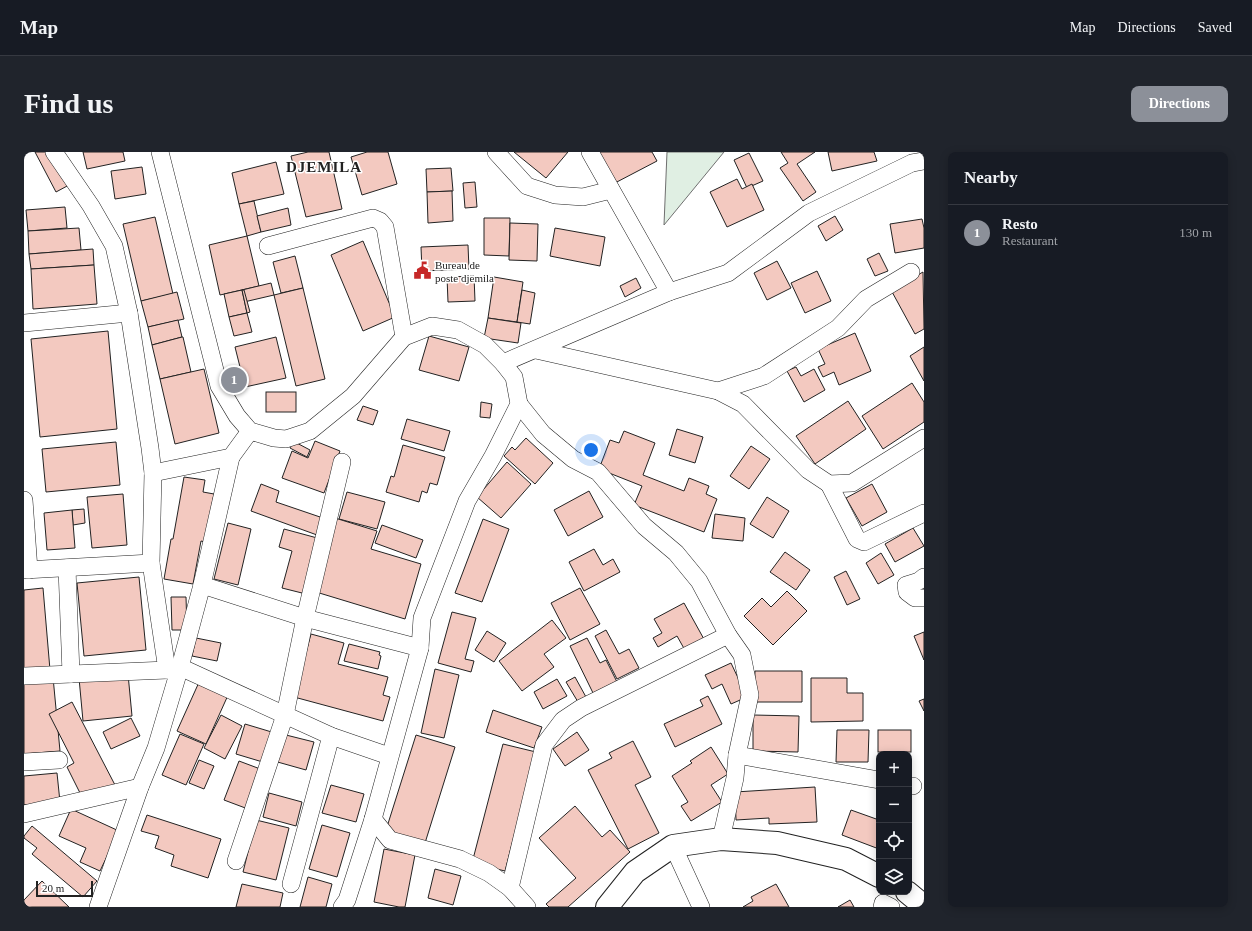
<!DOCTYPE html>
<meta charset="utf-8">
<style>
:root{--surface:#171b24;--page:#20242c;--text:#f1f3f6;--muted:#9ea1a6;--line:#363941;--accent:#8c9099}
body{margin:0;font-family:Georgia,serif;background:var(--page);color:var(--text)}
.controls{position:absolute;right:12px;bottom:12px;display:grid;overflow:hidden;border-radius:8px;box-shadow:0 2px 10px #0003}
.controls button{width:36px;height:36px;display:grid;place-items:center;padding:0;border:0;border-bottom:1px solid var(--line);background:var(--surface);color:var(--text);font:20px sans-serif}
.scale{position:absolute;left:12px;bottom:10px;width:57px;box-sizing:border-box;padding-left:4px;border:2px solid #222;border-top:0;font-size:11px;line-height:14px;white-space:nowrap;color:#222;-webkit-text-stroke:3px #fff;paint-order:stroke}
.you{position:absolute;left:567px;top:298px;width:14px;height:14px;margin:-10px;border:3px solid #fff;border-radius:50%;background:#1a73e8;box-shadow:0 0 0 6px #1a73e833}
.badge{display:grid;place-items:center;width:26px;height:26px;border-radius:50%;background:var(--accent);color:#fff;font-size:13px;font-weight:700}
.pin{position:absolute;translate:-50% -50%;border:2px solid #fff;box-shadow:0 1px 4px #0006}
.list{margin:0;padding:0;list-style:none}
h2{display:flex;justify-content:space-between;align-items:center;height:52px;margin:0;padding:0 16px;font-size:17px}
h2 small{font-size:13px;font-weight:400;color:var(--muted)}
.list li{display:grid;grid-template-columns:26px 1fr auto;gap:12px;align-items:center;box-sizing:border-box;height:56px;padding:0 16px;border-top:1px solid var(--line)}
.list b{display:block;font-size:15px;white-space:nowrap}
.list p{margin:0;font-size:13px;white-space:nowrap;color:var(--muted)}
.list em{font-size:13px;font-style:normal;color:var(--muted)}
.icon{flex:none;width:22px;height:22px;fill:none;stroke:currentColor;stroke-width:2;stroke-linecap:round;stroke-linejoin:round}
.map{position:relative;flex:none;width:900px;height:755px;overflow:hidden;border-radius:8px}
header{display:flex;align-items:center;gap:24px;box-sizing:border-box;height:56px;padding:0 20px;background:var(--surface);border-bottom:1px solid var(--line)}
header strong{font-size:19px}
nav{display:flex;gap:22px;margin-inline-start:auto;font-size:14px}
.intro{display:flex;align-items:center;justify-content:space-between;box-sizing:border-box;height:96px;padding:0 24px}
h1{margin:0;font-size:28px}
.button{padding:10px 18px;border-radius:8px;background:var(--accent);color:#fff;font-size:14px;font-weight:700}
main{display:flex;gap:24px;padding:0 24px}
aside{flex:1;background:var(--surface);border-radius:8px;box-shadow:0 2px 10px #0003}
.map>svg:first-child{display:block}
</style>
<header>
<strong>Map</strong>
<nav><a>Map</a><a>Directions</a><a>Saved</a></nav>
</header>
<div class="intro"><h1>Find us</h1><a class="button">Directions</a></div>
<main>
<div class="map">
<svg width="900" height="755" viewBox="0 0 900 755">
<rect width="100%" height="100%" fill="#fff"/>
<polygon fill="#e0efe3" stroke="#6f6f6f" points="643,0 700,0 640,73"/>
<g fill="#f3c9c0" stroke="#222">
<polygon points="11,0 28,0 45,33 32,40"/>
<polygon points="59,0 99,0 101,9 63,17"/>
<polygon points="284,0 305,0 318,57 282,65 267,4"/>
<polygon points="343,0 364,0 373,32 338,43 327,5"/>
<polygon points="490,0 544,0 522,26"/>
<polygon points="572,0 628,0 633,9 589,32"/>
<polygon points="757,0 791,0 773,12 792,40 779,49 756,16 764,11"/>
<polygon points="804,0 850,0 853,9 808,19"/>
<polygon points="725,1 739,29 723,36 710,8"/>
<polygon points="252,10 260,42 215,52 208,21"/>
<polygon points="118,15 122,42 91,47 87,19"/>
<polygon points="427,16 429,39 403,40 402,17"/>
<polygon points="713,27 718,37 728,32 740,58 703,75 686,40"/>
<polygon points="451,30 453,55 441,56 439,31"/>
<polygon points="428,39 429,69 404,71 403,40"/>
<polygon points="230,49 237,80 223,84 215,52"/>
<polygon points="41,55 43,76 4,79 2,58"/>
<polygon points="264,56 267,73 237,80 233,64"/>
<polygon points="811,64 819,78 802,89 794,74"/>
<polygon points="131,65 149,142 117,149 99,72"/>
<polygon points="460,66 486,66 485,104 460,103"/>
<polygon points="898,67 900,76 900,96 871,101 866,72"/>
<polygon points="486,71 514,72 513,109 485,108"/>
<polygon points="55,76 57,98 5,102 4,79"/>
<polygon points="531,76 581,85 576,114 526,104"/>
<polygon points="223,84 235,134 196,143 185,93"/>
<polygon points="339,89 371,165 339,179 307,103"/>
<polygon points="444,93 445,117 398,119 397,95"/>
<polygon points="69,97 70,113 7,117 5,102"/>
<polygon points="855,101 864,119 851,124 843,107"/>
<polygon points="271,104 279,136 257,141 249,110"/>
<polygon points="753,109 767,136 743,148 730,121"/>
<polygon points="70,113 73,152 9,157 7,117"/>
<polygon points="793,119 807,149 781,161 767,131"/>
<polygon points="899,120 900,177 891,182 867,138"/>
<polygon points="450,124 451,149 424,150 423,125"/>
<polygon points="470,125 499,130 493,170 464,166"/>
<polygon points="612,126 617,136 601,145 596,134"/>
<polygon points="247,131 250,143 220,150 218,138"/>
<polygon points="279,136 301,227 272,234 250,143"/>
<polygon points="218,138 223,161 205,165 200,142"/>
<polygon points="218,138 220,138 226,160 223,161"/>
<polygon points="498,138 511,141 506,172 493,170"/>
<polygon points="153,140 160,167 124,175 117,149"/>
<polygon points="223,161 228,180 210,184 205,165"/>
<polygon points="464,166 497,171 494,191 460,186"/>
<polygon points="154,168 158,185 128,193 124,175"/>
<polygon points="84,179 93,277 16,285 7,187"/>
<polygon points="831,181 847,219 815,233 810,220 799,225 794,215 801,212 794,197"/>
<polygon points="405,184 445,195 435,229 395,218"/>
<polygon points="158,185 159,185 167,220 136,227 128,193"/>
<polygon points="252,185 262,226 221,235 211,195"/>
<polygon points="900,195 900,229 886,204"/>
<polygon points="772,215 777,224 790,217 801,238 780,250 763,219"/>
<polygon points="180,217 195,281 151,292 136,227"/>
<polygon points="888,231 900,250 900,270 859,297 838,264"/>
<rect x="242" y="240" width="30" height="20"/>
<polygon points="824,249 842,277 791,312 772,284"/>
<polygon points="457,250 468,252 466,266 456,265"/>
<polygon points="339,254 354,259 349,273 333,268"/>
<polygon points="383,267 426,279 420,299 377,287"/>
<polygon points="653,277 679,285 671,311 645,303"/>
<polygon points="600,279 631,291 619,323 660,339 665,326 685,334 682,342 693,347 680,380 610,353 618,334 575,317 586,288 595,291"/>
<polygon points="502,286 529,311 511,332 480,304 488,295 491,298"/>
<polygon points="269,289 286,298 283,305 266,296"/>
<polygon points="291,289 316,299 300,341 258,326 268,299 284,306"/>
<polygon points="92,290 96,333 22,340 18,297"/>
<polygon points="379,293 421,305 413,333 406,331 403,341 398,339 395,350 362,340 367,324 370,325"/>
<polygon points="727,294 746,307 725,337 706,324"/>
<polygon points="483,310 507,332 477,366 453,345"/>
<polygon points="160,325 181,328 179,340 190,342 181,390 177,389 169,432 140,427 147,387 149,387"/>
<polygon points="237,332 255,339 252,350 299,366 293,383 227,359"/>
<polygon points="848,332 863,360 838,374 822,346"/>
<polygon points="565,339 579,365 544,384 530,358"/>
<polygon points="323,340 361,350 353,377 315,367"/>
<polygon points="99,342 103,393 68,396 63,345"/>
<polygon points="743,345 765,359 749,386 726,372"/>
<polygon points="60,357 61,371 49,373 48,358"/>
<polygon points="48,358 51,396 23,398 20,361"/>
<polygon points="691,362 721,366 719,389 688,386"/>
<polygon points="311,366 353,379 347,397 397,412 381,467 292,440"/>
<polygon points="459,367 485,377 458,450 431,441"/>
<polygon points="204,371 227,377 214,433 190,427"/>
<polygon points="358,373 399,388 392,406 351,391"/>
<polygon points="889,376 900,394 871,410 861,392"/>
<polygon points="260,377 297,387 282,442 258,436 268,399 255,395"/>
<polygon points="570,397 579,413 589,407 596,420 560,439 545,410"/>
<polygon points="761,400 786,418 772,438 746,420"/>
<polygon points="857,401 870,423 854,432 842,411"/>
<polygon points="822,419 836,447 823,453 810,425"/>
<polygon points="115,425 122,498 60,504 53,431"/>
<polygon points="19,436 26,518 0,521 0,438"/>
<polygon points="556,436 576,472 546,488 527,451"/>
<polygon points="763,439 783,459 749,493 720,464 738,446 747,455"/>
<polygon points="147,445 162,445 163,478 148,478"/>
<polygon points="660,451 681,489 662,500 653,484 634,495 629,486 638,481 630,467"/>
<polygon points="428,460 452,466 441,507 450,509 447,520 414,511"/>
<polygon points="528,468 542,486 520,502 530,515 498,539 475,509"/>
<polygon points="582,478 595,502 605,497 615,516 593,527 571,484"/>
<polygon points="463,479 482,491 470,510 451,498"/>
<polygon points="900,480 900,508 890,484"/>
<polygon points="287,482 320,491 314,512 364,525 359,543 366,545 359,569 270,545"/>
<polygon points="172,486 197,491 193,509 168,504"/>
<polygon points="563,486 576,511 582,508 594,532 570,543 546,494"/>
<polygon points="325,492 356,500 355,503 357,504 354,517 320,509"/>
<polygon points="707,511 723,545 707,552 698,532 688,537 681,523"/>
<polygon points="411,517 435,523 420,586 397,581"/>
<polygon points="731,519 778,519 778,550 730,550"/>
<polygon points="104,522 108,564 59,569 55,526"/>
<polygon points="29,525 36,599 0,602 0,527"/>
<polygon points="551,525 562,545 554,550 542,530"/>
<polygon points="787,526 823,526 823,541 839,541 839,569 787,570"/>
<polygon points="533,527 543,544 519,557 510,540"/>
<polygon points="176,528 205,541 182,592 153,579"/>
<polygon points="684,544 698,572 651,595 640,572 679,554 676,548"/>
<polygon points="900,547 900,559 895,549"/>
<polygon points="48,550 91,633 60,649 43,615 50,611 25,562"/>
<polygon points="469,558 518,575 510,596 462,580"/>
<polygon points="197,563 218,574 201,607 180,596"/>
<polygon points="729,563 775,564 774,600 729,599"/>
<polygon points="107,566 116,584 87,597 79,580"/>
<polygon points="221,572 251,581 242,611 212,602"/>
<polygon points="813,578 845,578 844,610 812,610"/>
<rect x="854" y="578" width="33" height="22"/>
<polygon points="553,580 565,598 541,614 529,597"/>
<polygon points="156,582 180,592 162,633 138,623"/>
<polygon points="258,582 290,590 282,618 250,609"/>
<polygon points="392,583 431,595 401,691 362,678"/>
<polygon points="609,589 627,625 611,633 635,681 604,697 564,618 588,606 585,601"/>
<polygon points="479,592 512,600 481,719 448,711"/>
<polygon points="687,595 704,622 687,633 698,650 667,669 657,654 664,650 648,624 668,611 666,609"/>
<polygon points="175,608 190,614 180,637 165,631"/>
<polygon points="215,609 239,618 224,657 200,648"/>
<polygon points="33,621 36,650 0,653 0,624"/>
<polygon points="307,633 340,642 332,670 298,661"/>
<polygon points="791,635 793,670 745,672 745,666 712,668 711,640"/>
<polygon points="245,641 278,650 272,674 239,665"/>
<polygon points="551,654 578,685 586,678 606,700 544,755 525,755 522,752 552,726 515,686"/>
<polygon points="47,657 95,679 76,719 56,710 62,696 35,684"/>
<polygon points="827,658 855,668 855,697 818,683"/>
<polygon points="123,663 197,687 184,726 147,714 150,703 131,696 135,684 117,679"/>
<polygon points="232,668 265,676 252,728 219,720"/>
<polygon points="298,673 326,681 313,725 285,717"/>
<polygon points="8,674 73,729 59,745 8,702 13,696 0,686 0,684"/>
<polygon points="360,697 391,703 381,755 375,755 350,750"/>
<polygon points="411,717 437,724 429,753 404,746"/>
<polygon points="284,725 308,732 302,755 276,755"/>
<polygon points="18,729 45,755 4,755 0,752 0,748"/>
<polygon points="218,732 259,741 256,755 212,755"/>
<polygon points="752,732 765,755 719,755 729,749 727,745"/>
<polygon points="826,748 830,755 814,755"/>
</g>
<g fill="none" stroke-linecap="round" stroke-linejoin="round">
<defs>
<g id="street">
<polyline points="30,0 67,54 90,94 105,161 126,296 129,321 127,411 143,518"/>
<polyline points="136,0 195,234 213,264 226,279 250,286 262,287 286,279 329,244 380,185 408,174 434,178 461,193 479,211 490,225 495,252 469,304 443,349 398,466 396,496 349,667 323,748 318,755"/>
<polyline points="472,0 503,34 531,43 559,45 587,38"/>
<polyline points="566,0 645,140"/>
<polyline points="244,94 349,66 356,69 361,75 380,185"/>
<polyline points="0,171 105,161"/>
<polyline points="512,198 694,239 719,252 784,318 805,332 828,331 900,286"/>
<polyline points="479,211 645,140 704,121 785,61 888,11 900,9"/>
<polyline points="694,239 740,224 814,176 842,147 887,120"/>
<polyline points="495,252 519,282 549,307 574,320 620,374 652,401 675,429 704,483 718,503 726,543 713,603 711,626 697,687"/>
<polyline points="129,321 207,305 226,279"/>
<polyline points="805,332 833,387 840,390 900,361"/>
<polyline points="0,348 5,418"/>
<polyline points="43,416 47,522"/>
<polyline points="0,418 127,411"/>
<polyline points="900,425 895,429 882,433 883,440 891,446 900,446"/>
<polyline points="178,433 281,466 396,496"/>
<polyline points="0,524 143,518 156,515 307,584 365,604"/>
<polyline points="713,603 855,628"/>
<polyline points="0,610 35,608"/>
<polyline points="885,634 889,634"/>
<polyline points="0,662 116,635"/>
<polyline points="349,667 366,688 436,707 465,721 486,736 503,755"/>
<polyline points="649,694 677,755"/>
<polyline points="212,709 261,563 281,466 318,310"/>
<polyline points="267,732 307,584"/>
<polyline points="486,736 520,593 539,568 557,556 704,483"/>
<polyline points="74,755 116,635 132,596 156,515 178,433 207,305"/>
<polyline points="858,755 859,751 867,755"/>
</g>
<g id="secondary">
<polyline points="883,740 900,754"/>
<polyline points="583,755 611,720 649,694 697,687 753,691 822,707 855,724"/>
</g>
</defs>
<use href="#street" stroke="#222" stroke-width="18"/>
<use href="#secondary" stroke="#222" stroke-width="24"/>
<use href="#street" stroke="#fff" stroke-width="17"/>
<use href="#secondary" stroke="#fff" stroke-width="22"/>
</g>
<defs>
<symbol id="civic-bare" viewBox="-9 -9 18 18"><path d="M-.6-6.5H3V-4.5H.6V-3L4-1V1h2V6H-6V1h2V-1L-.6-3ZM-1.2 2.5V6h2.4V2.5Z" fill="#c62828" stroke="#fff" stroke-width="2.5" paint-order="stroke"/></symbol>
</defs>
<g fill-rule="evenodd">
<use href="#civic-bare" x="386" y="106" width="25" height="25"/>
</g>
<g text-anchor="middle" stroke-width="3" stroke-linejoin="round" paint-order="stroke">
<g font-size="11" fill="#222" stroke="#fff" text-anchor="start">
<text x="411" y="117">Bureau de<tspan x="411" dy="13">poste djemila</tspan></text>
</g>
<g font-size="15" font-weight="bold" letter-spacing="1" fill="#222" stroke="#fff">
<text x="300" y="20">DJEMILA</text>
</g>
</g>
</svg>
<div class="controls">
<button>+</button>
<button>−</button>
<button><svg class="icon" aria-label="locate" viewBox="0 0 24 24"><circle cx="12" cy="12" r="6"/><path d="M12 2v4M12 18v4M2 12h4M18 12h4"/></svg></button>
<button><svg class="icon" aria-label="layers" viewBox="0 0 24 24"><path d="M12 4l9 5-9 5-9-5zM3 14l9 5 9-5"/></svg></button>
</div>
<div class="scale">20 m</div>
<div class="you"></div>
<div class="pin badge" style="left:210px;top:228px">1</div>
</div>
<aside>
<h2>Nearby<small></small></h2>
<ul class="list">
<li><span class="badge">1</span><div><b>Resto</b><p>Restaurant</p></div><em>130 m</em></li>
</ul>
</aside>
</main>
